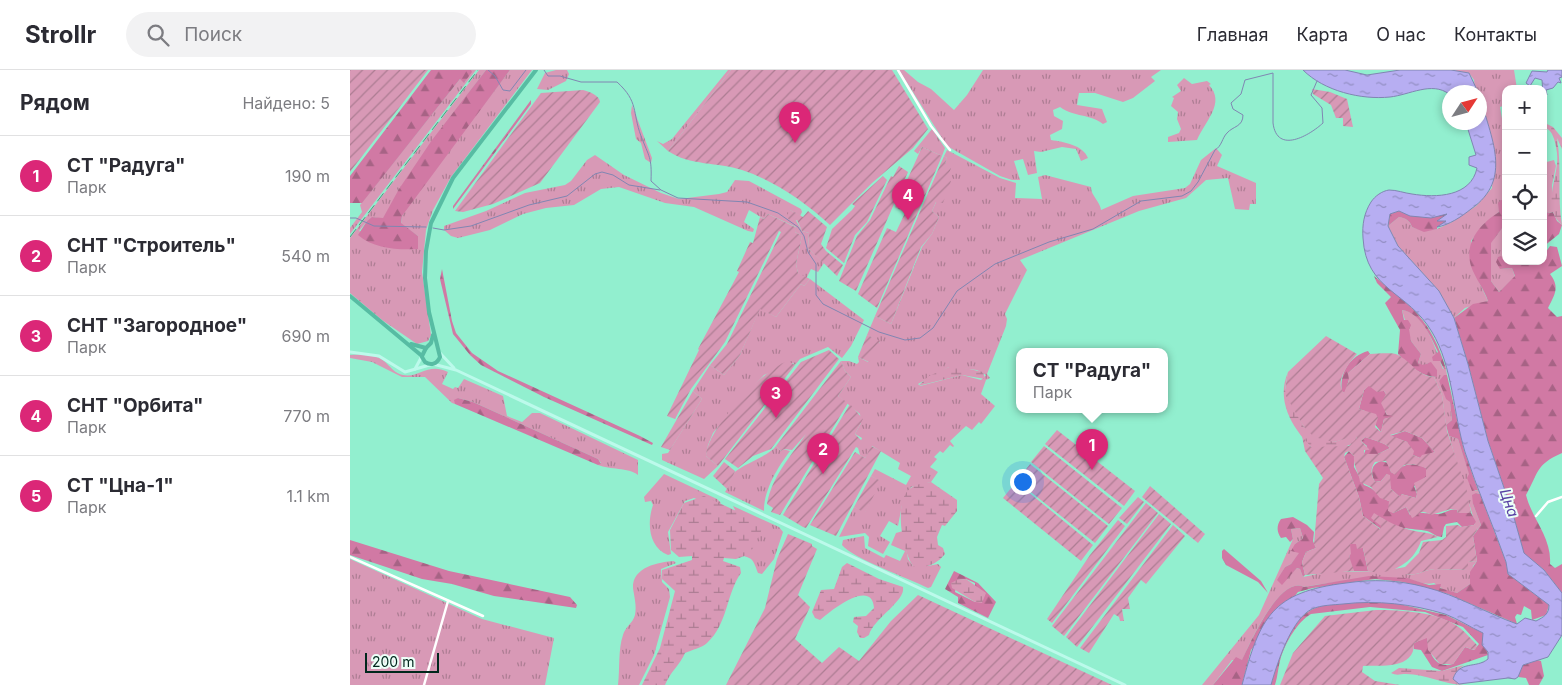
<!DOCTYPE html>
<html lang="ru">
<meta charset="utf-8">
<style>
:root{--surface:#fff;--page:#f2f2f3;--text:#2b2b33;--muted:#7c7c81;--line:#e1e1e2;--accent:#db2777}
body{margin:0;font-family:Inter,sans-serif;background:var(--page);color:var(--text)}
.controls{position:absolute;right:15px;top:15px;display:grid;overflow:hidden;border-radius:10px;box-shadow:0 2px 8px #0003}
.controls button{width:45px;height:45px;display:grid;place-items:center;padding:0;border:0;border-bottom:1px solid var(--line);background:var(--surface);color:var(--text);font:25px sans-serif}
.compass{position:absolute;left:1092px;top:15px;width:45px;height:45px;border-radius:50%;background:var(--surface);box-shadow:0 2px 8px #0003;rotate:54deg}
.scale{position:absolute;left:15px;bottom:12px;width:74px;box-sizing:border-box;padding-left:5px;border:2px solid #00271c;border-top:0;font-size:14px;line-height:18px;white-space:nowrap;color:#00271c;-webkit-text-stroke:4px #edfff8;paint-order:stroke}
.you{position:absolute;left:672px;top:411px;width:18px;height:18px;margin:-12px;border:4px solid #fff;border-radius:50%;background:#1a73e8;box-shadow:0 0 0 8px #1a73e833}
.badge{display:grid;place-items:center;width:32px;height:32px;border-radius:50%;background:var(--accent);color:#fff;font-size:16px;font-weight:700}
.pin{position:absolute;translate:-50% -41px;filter:drop-shadow(0 1px 2px #0008)}
.pin::after{content:'';position:absolute;top:26px;width:18px;height:15px;background:inherit;clip-path:polygon(0 0,100% 0,50% 100%)}
.popup{position:absolute;left:666px;top:278px;width:152px;height:65px;box-sizing:border-box;display:grid;place-content:center;border-radius:10px;background:var(--surface);filter:drop-shadow(0 1px 4px #0005);font-size:16px;white-space:nowrap;color:var(--muted)}
.popup b{font-size:19px;color:var(--text)}
.popup::after{content:'';position:absolute;left:50%;top:100%;margin-left:-10px;border:10px solid transparent;border-top-color:var(--surface)}
.list{margin:0;padding:0;list-style:none}
h2{display:flex;justify-content:space-between;align-items:center;height:65px;margin:0;padding:0 20px;font-size:21px}
h2 small{font-size:16px;font-weight:400;color:var(--muted)}
.list li{display:grid;grid-template-columns:32px 1fr auto;gap:15px;align-items:center;box-sizing:border-box;height:80px;padding:0 20px;border-top:1px solid var(--line)}
.list b{display:block;font-size:19px;white-space:nowrap}
.list p{margin:0;font-size:16px;white-space:nowrap;color:var(--muted)}
.list em{font-size:16px;font-style:normal;color:var(--muted)}
.icon{flex:none;width:28px;height:28px;fill:none;stroke:currentColor;stroke-width:2;stroke-linecap:round;stroke-linejoin:round}
.map{position:relative;flex:none;width:1212px;height:615px;overflow:hidden}
header{display:flex;align-items:center;gap:30px;box-sizing:border-box;height:70px;padding:0 25px;background:var(--surface);border-bottom:1px solid var(--line)}
header strong{font-size:24px}
nav{display:flex;gap:28px;margin-inline-start:auto;font-size:18px}
.search{width:350px;height:45px;background:var(--page);display:flex;align-items:center;gap:12px;box-sizing:border-box;padding:0 18px;border-radius:28px;color:var(--muted);font-size:19px}
main{display:flex}
aside{flex:1;background:var(--surface)}
.map>svg:first-child{display:block}
</style>
<header>
<strong>Strollr</strong>
<div class="search"><svg class="icon" aria-label="search" viewBox="0 0 24 24"><circle cx="10" cy="10" r="6"/><path d="M15 15l6 6"/></svg>Поиск</div>
<nav><a>Главная</a><a>Карта</a><a>О нас</a><a>Контакты</a></nav>
</header>
<main>
<aside>
<h2>Рядом<small>Найдено: 5</small></h2>
<ul class="list">
<li><span class="badge">1</span><div><b>СТ &quot;Радуга&quot;</b><p>Парк</p></div><em>190 m</em></li>
<li><span class="badge">2</span><div><b>CНТ &quot;Строитель&quot;</b><p>Парк</p></div><em>540 m</em></li>
<li><span class="badge">3</span><div><b>СНТ &quot;Загородное&quot;</b><p>Парк</p></div><em>690 m</em></li>
<li><span class="badge">4</span><div><b>CНТ &quot;Орбита&quot;</b><p>Парк</p></div><em>770 m</em></li>
<li><span class="badge">5</span><div><b>СТ &quot;Цна-1&quot;</b><p>Парк</p></div><em>1.1 km</em></li>
</ul>
</aside>
<div class="map">
<svg width="1212" height="615" viewBox="0 0 1212 615">
<defs>
<pattern id="grass-tufts" width="24" height="20" patternUnits="userSpaceOnUse" patternTransform="scale(1.25)"><rect width="24" height="20" fill="#d899b6"/><path d="M3 7l-1-3M5 7V3M7 7l1-3M15 17l-1-3M17 17v-4M19 17l1-3" fill="none" stroke="#ad7d93"/></pattern>
<pattern id="forest-firs" width="22" height="20" patternUnits="userSpaceOnUse" patternTransform="scale(1.25)"><rect width="22" height="20" fill="#d179a4"/><path d="M5 1l3.5 6h-7zM16 11l3.5 6h-7z" fill="#a76385"/></pattern>
<pattern id="wetland-marsh" width="20" height="14" patternUnits="userSpaceOnUse" patternTransform="scale(1.25)"><rect width="20" height="14" fill="#d899b6"/><path d="M1 5h8M5 5V1M11 12h8M15 12V8" fill="none" stroke="#ad7d93"/></pattern>
<pattern id="garden-furrows" width="10" height="10" patternUnits="userSpaceOnUse" patternTransform="scale(1.25)"><rect width="10" height="10" fill="#d899b6"/><path d="M-1 1l2-2M0 10L10 0M9 11l2-2" fill="none" stroke="#ad7d93"/></pattern>
<pattern id="water-ripples" width="26" height="14" patternUnits="userSpaceOnUse" patternTransform="scale(1.25)"><rect width="26" height="14" fill="#b7aef2"/><path d="M2 4q2-2 4 0t4 0M15 11q2-2 4 0t4 0" fill="none" stroke="#928ec3"/></pattern>
</defs>
<rect width="100%" height="100%" fill="#92efcf"/>
<g fill="url(#grass-tufts)" fill-rule="evenodd">
<polygon points="121,0 126,0 0,164 0,158 12,142 10,135 110,9 115,12"/>
<path d="M129 0H136C100 48 62 95 33 149L23 147 17 151 9 161 68 179V166L51 154 52 146 59 133 160 0H182L101 107 83 140 76 160 72 202 81 265 78 271 67 274 32 250 0 223V168Z"/>
<polygon points="206,0 217,0 219,4 216,11 198,20 187,19 195,3"/>
<polygon points="378,0 381,0 318,81 307,71 313,74 322,69"/>
<path d="M549 0H554L568 12 581 19 604 40 617 25 633 0H811L801 7 805 11 783 28 773 32 745 23H729L727 35 752 39 757 52 753 54C738 43 726 48 710 37L703 40 704 46 713 51 712 59 700 65 701 70C714 72 733 75 738 88L731 91 726 79 712 77 691 82 684 81 687 103 678 105 673 89 664 91 670 110H662L650 106 597 76Z"/>
<path d="M1101 0H1164L1167 19H1156V35L1150 37 1156 72V130L1149 142 1133 155 1121 171 1129 212 1138 231 1115 238 1104 248 1089 221 1048 176 1038 156 1049 147C1056 148 1060 151 1062 157L1074 161 1087 159 1102 152 1126 136 1142 118 1144 80 1130 22 1125 19 1124 10 1119 3Z"/>
<path d="M834 8 842 14 857 11 861 14 859 15C876 33 855 51 847 70L818 72V67L829 63 831 59 827 49 828 42 821 36 824 28 822 27 831 21 827 15Z"/>
<polygon points="282,35 302,88 301,93 295,89 291,73 286,69 281,43"/>
<polygon points="582,59 595,78 592,86 572,77 568,84 564,81"/>
<path d="M866 78 872 85 867 96 906 113V134H900L899 140 885 139 878 108 856 110 836 128 789 141 670 190 677 200 655 244 657 249 656 256 637 304 640 308 636 310 631 324 645 336 631 354 629 352 622 360 616 356 600 371 604 376 603 377 600 375 593 383 590 381 584 387 587 389 580 397 588 402 581 412 561 417 552 435 548 456 539 451 530 466 540 472 533 484 518 476 519 467 515 463 489 467 504 437 515 442 530 411 521 406 525 399 556 415 561 406 548 399 550 393 522 376 515 388 510 385 508 378 512 368 505 364 511 353 510 344 488 326 501 307 495 301 491 291H499L507 294 509 292 508 287 518 292 530 272 517 265 525 246 541 254 572 177 582 164 589 147 582 141 597 109 595 94 597 88 594 86 597 80 650 108 666 113 665 128 692 129 688 107 695 105 741 117C741 126 750 131 751 140L783 126 835 118 840 114 851 90ZM599 297 627 300 636 305 631 310 612 305 570 316 568 314Z"/>
<polygon points="245,85 274,105 311,123 329,129 369,124 377,122 385,110 399,111 451,139 452,142 450,146 440,140 452,161 459,163 458,178 474,193 468,202 461,199 456,209 448,203 446,194 452,166 445,162 446,157 418,144 414,149 399,140 394,152 404,159 403,162 398,161 344,137 315,133 269,117 251,119 224,135 196,138 173,144 140,160 108,168 101,166 94,160 94,156 136,141 175,123 215,115 221,111 237,90"/>
<polygon points="1204,90 1206,96 1202,115 1203,142 1200,143 1193,141 1193,93"/>
<polygon points="1156,153 1156,189 1154,189 1150,199 1162,198 1165,207 1149,222 1141,211 1141,172"/>
<polygon points="460,209 514,250 501,276 492,288 478,277 450,289 445,295 443,293 414,305 391,330 363,363 358,375 356,386 368,396 354,409 312,390 312,384 318,383 352,329 343,321 360,295 374,305 390,285 410,238 426,247 451,214 454,216"/>
<path d="M1052 240C1077 244 1085 279 1093 299H1096L1097 305 1089 311 1100 332 1102 350 1096 355 1092 325 1084 307H1087L1078 293 1073 296 1068 293 1071 284 1061 271Z"/>
<path d="M0 285C11 284 25 284 34 291 40 296 45 304 53 305 70 308 78 292 98 302L92 314 103 319 105 317 108 318 114 309 153 326 157 346 172 352 182 343H190L288 390V405C278 397 260 400 248 395L251 393 248 389 123 332 108 328 105 334 102 333 75 307H52L22 292 0 288Z"/>
<polygon points="1099,366 1108,369 1125,421 1128,420 1130,424 1126,423 1123,434 1131,455 1127,460"/>
<path d="M426 376 431 381 433 379 440 381C428 397 414 419 414 441L375 422C379 417 381 404 386 401 396 393 420 385 426 376Z"/>
<path d="M314 404 367 429 371 433 366 437 344 428 335 431 318 462 321 484 318 485C298 477 297 452 303 435L301 431 295 432 294 427Z"/>
<path d="M383 436 429 457 433 462 424 489 412 504 408 503C403 490 404 488 389 485L385 440Z"/>
<path d="M950 458 953 468 945 474 950 483 941 494 935 497 928 510 938 507 947 498 950 499 953 507 977 502 1034 501 1055 497V504C1070 506 1072 500 1085 499 1096 499 1107 500 1117 500L1118 492 1127 491 1123 496 1120 514 1107 523 1094 520 1084 513C1074 516 1064 509 1054 509 1020 508 987 511 954 517 930 505 899 574 892 591L882 590 863 615H852L909 545 943 469 941 459Z"/>
<path d="M553 461 558 489 563 496H578L588 494 591 497 581 517 578 518C560 509 502 488 492 475L493 470 514 466 515 478 534 488 536 485 550 491 555 481 541 475 546 463Z"/>
<polygon points="0,489 132,549 204,568 195,615 0,615"/>
<path d="M324 491 326 493 311 499 312 512 319 519 320 527 304 585 289 615H268C270 599 268 579 273 565 275 557 283 553 285 545 287 536 284 526 283 518 282 497 309 492 324 491Z"/>
</g>
<g fill="url(#forest-firs)" fill-rule="evenodd">
<polygon points="81,0 121,0 122,2 114,13 110,9 12,133 0,133 0,106"/>
<path d="M136 0H160L52 146 51 153 68 166V179C48 180 24 179 8 165L17 151 22 147 33 148 49 119 82 70Z"/>
<polygon points="181,30 181,34 103,139 103,136"/>
<path d="M1151 130H1156V153L1141 173V211L1149 222 1165 206 1162 198 1150 199 1146 192 1148 187 1151 186 1156 191H1178L1183 195 1193 191V186L1200 176 1207 177 1212 196 1200 204C1210 217 1205 224 1198 238L1207 247 1212 246V383C1185 395 1189 402 1176 425 1182 449 1202 468 1200 494L1205 498 1212 494V523L1194 500 1174 484 1163 444 1138 371 1118 294 1104 248 1123 234 1138 231C1134 219 1125 208 1121 196 1114 172 1130 154 1149 142L1148 133Z"/>
<path d="M1049 141 1061 146 1099 143 1088 151H1097L1087 157V159L1074 162 1062 157C1060 151 1056 148 1049 147L1038 156 1040 144Z"/>
<polygon points="1193,141 1200,143 1203,142 1207,151 1212,155 1209,164 1193,177"/>
<polygon points="92,199 102,251 106,263 122,283 148,301 290,366 303,373 302,375 194,327 131,295 120,285 103,264 90,209"/>
<path d="M1024 206C1063 238 1081 249 1096 299H1094L1090 291H1083L1082 287 1088 282C1081 267 1071 243 1052 240L1054 250H1058L1061 255 1059 259 1061 271 1071 284 1068 293 1073 295 1081 292 1087 300V307C1071 307 1059 295 1048 284L1050 260 1035 233 1041 227 1027 213Z"/>
<path d="M1018 281 1020 284 998 303 1000 306 995 323 992 322C989 303 1000 286 1018 281Z"/>
<polygon points="1094,305 1097,305 1114,380 1128,420 1122,421 1117,408 1119,404 1108,369 1099,366 1096,355 1102,350 1100,332 1096,329 1089,311"/>
<polygon points="1019,315 1034,321 1036,324 1035,341 1037,345 1043,345 1043,347 1034,349 1031,362 1015,341 1009,339 1014,320"/>
<polygon points="108,328 123,332 248,389 251,394 248,395 105,334 104,330"/>
<polygon points="1055,361 1072,368 1085,382 1070,388 1063,385 1057,372 1040,366"/>
<path d="M1015 367C1021 369 1038 374 1040 378L1028 384H1014L1017 376 1011 371Z"/>
<path d="M999 381 1004 386V397L1014 415C1025 418 1029 428 1039 431L1043 443 1056 437 1060 445C1073 441 1075 444 1088 444 1095 444 1099 438 1107 440L1108 443H1121L1126 452 1124 455 1112 457 1107 452 1096 454 1094 457 1092 467C1086 467 1083 463 1077 461 1063 458 1042 460 1032 448L1031 459 1013 446 1009 427 994 387Z"/>
<path d="M1031 391 1038 393 1041 402 1045 404C1053 393 1063 392 1076 398V407L1064 416 1067 424 1066 428 1051 424V428L1041 419 1037 404 1031 411 1025 412C1020 403 1021 394 1031 391Z"/>
<path d="M1126 423 1130 424 1156 492 1158 504 1199 535 1196 545 1182 550 1181 540 1174 536 1171 545 1167 544 1165 547 1167 554 1098 524 1053 512 1025 509 963 518 948 522 901 580 892 615H863L886 587 892 590C900 573 930 505 954 517L1019 506 1057 508 1079 515 1091 514 1090 518 1107 523 1120 514V502L1127 491 1123 466 1131 455 1123 434 1122 425Z"/>
<path d="M943 447 957 455 964 462 963 471 966 478 956 482 952 492 955 505 953 507 950 499 947 498 932 515 927 510 935 497 941 494 949 483 941 481 945 474 953 468 950 458 941 459 943 469 940 472 936 467 931 468C927 462 926 456 931 449Z"/>
<polygon points="0,470 99,501 220,527 227,535 226,538 144,526 102,514 72,509 0,485"/>
<polygon points="1000,474 1006,474 1013,478 1018,501 1004,501 999,492"/>
<polygon points="874,479 911,511 918,523 908,512 876,495 872,488 872,481"/>
<path d="M604 501 628 513 646 532 638 548 608 533V527L595 519ZM616 509 625 513V532L605 522 607 510Z"/>
<path d="M1012 532 1045 533 1096 545 1133 563 1138 585 1092 601 1082 597 1071 580 1064 579V573L1077 567C1079 582 1084 599 1103 594L1115 577 1124 580 1129 574 1113 557 1075 542 1020 537 961 544C947 552 936 572 931 587 928 596 928 606 925 615H921C928 593 940 551 961 540 975 532 997 533 1012 532Z"/>
<polygon points="1187,590 1191,591 1194,606 1189,615 1179,615 1176,608 1168,607 1173,595"/>
</g>
<g fill="url(#wetland-marsh)">
<path d="M1193 52 1203 57 1212 68V79L1207 68C1212 98 1207 126 1212 155 1190 136 1210 106 1207 83 1206 76 1205 70 1202 64 1199 58 1194 59 1193 52Z"/>
<polygon points="599,297 610,297 633,302 635,309 612,305 568,316 579,306"/>
<path d="M938 302 935 319 954 357 984 372 1005 365 1007 368C1000 382 974 377 961 377 941 356 926 330 938 302Z"/>
<path d="M581 412 607 430V441L595 456 592 455 587 467 588 475 593 478 595 484C587 494 576 499 563 496 553 481 545 439 556 423 561 415 572 413 581 412Z"/>
<path d="M354 426 410 452 413 457 400 484 386 489 374 488 373 491 390 497 391 503C376 524 378 554 357 573 352 578 341 580 335 583 330 595 320 602 315 615H292L310 578 325 521 312 509V500L342 490V486L329 487 321 480 320 460 334 433Z"/>
<path d="M497 493 529 509 553 517C556 531 523 549 519 565L514 568H510L507 562 508 556 503 552 504 547 516 546 524 538C522 507 479 542 470 550L465 548 462 542 471 520 484 519 492 497Z"/>
<polygon points="616,509 636,523 632,533 625,532 602,518 601,513 607,510"/>
<path d="M1114 595 1110 598 1109 614 1114 615C1095 615 1076 604 1056 604 1050 604 1047 606 1041 603L1049 598 1092 601Z"/>
</g>
<g fill="url(#garden-furrows)" fill-rule="evenodd">
<polygon points="0,0 78,0 0,102"/>
<path d="M381 0H542L578 59 563 78 522 113 480 155C455 132 425 111 392 100 368 92 340 96 318 81Z"/>
<polygon points="962,19 980,22 997,29 1003,57 993,56 993,48 986,48 981,35 963,24"/>
<path d="M233 20C240 22 249 25 250 32L190 113 143 134 113 142 105 141 191 23Z"/>
<polygon points="572,77 592,86 527,238 508,224 537,158 546,162 555,143 545,137"/>
<polygon points="594,86 597,88 595,94 601,98 597,109 601,111 593,133 586,132 582,141 589,147 582,164 571,177 541,254 525,246"/>
<polygon points="549,96 558,102 506,221 489,211 507,166 520,150 541,106 543,107"/>
<polygon points="533,106 537,110 517,152 505,165 494,193 476,178 482,159 502,140 505,136 502,134"/>
<polygon points="440,140 453,147 458,141 477,157 471,174 476,181 493,195 487,206 458,178 459,163 452,161 447,150 443,152 436,147"/>
<polygon points="418,144 447,158 445,162 452,166 446,194 448,203 460,209 454,216 451,214 426,247 410,239 390,285 374,305 360,295 377,274 431,162 429,161 375,272 341,319 325,349 317,346 349,280 348,279 389,202 387,201 400,172 403,173 410,147 414,149"/>
<polygon points="517,265 530,271 528,279 519,292 508,287"/>
<path d="M976 266 1007 284C999 293 984 311 994 323L999 310 998 303 1020 284C1028 284 1042 282 1048 285 1062 292 1067 306 1084 307L1092 325 1097 361 1117 421 1121 443H1108L1107 440 1101 439 1081 445C1070 438 1070 445 1062 448L1056 437 1043 443 1038 441 1039 431 1030 428 1021 417 1010 412C1009 402 1003 397 1004 386L999 381 995 383 994 387 1009 427 1013 446 1030 459 1031 456 1021 448 1024 443C1037 451 1049 458 1065 461 1074 463 1079 462 1088 467L1071 471C1064 492 1041 507 1018 501L1013 478 1007 479 1006 474H1000L1001 484 999 486 1004 501 955 505 952 492 956 482 966 478 964 474 969 414 973 408 955 381 952 366 961 377 999 376 1007 368 1005 366 984 372 964 367 954 357 936 326 935 320 938 302ZM1019 316 1027 322 1034 321 1036 324 1031 333 1037 345 1043 346 1034 349 1031 362 1025 357 1028 348 1026 344 1009 339 1014 320ZM1055 361 1072 368 1085 382 1072 385 1070 388 1063 385 1064 381 1057 372 1040 365ZM1015 367C1020 369 1038 374 1040 378L1028 384H1014V380H1020L1011 371ZM1036 391 1041 402 1045 405 1054 395 1063 394 1076 398V407L1064 413 1067 424 1066 428 1051 424 1050 427 1041 419 1040 405 1037 404 1031 411 1025 412C1021 405 1020 399 1025 392Z"/>
<polygon points="479,280 489,289 421,379 403,386 388,398 375,389 451,292"/>
<path d="M438 291 445 295 368 396 356 386C356 360 413 299 438 291Z"/>
<path d="M491 291 495 301 501 307 488 326 498 333 430 445 421 442 423 438 417 434C422 406 441 386 456 364L442 380 434 379 431 381 426 376Z"/>
<polygon points="343,321 352,329 320,380 311,377"/>
<polygon points="500,334 513,349 505,364 512,371 508,378 506,377 456,458 453,457 433,445"/>
<polygon points="707,360 785,421 774,436 695,374"/>
<polygon points="521,376 531,381 486,466 460,455 505,382 515,388"/>
<polygon points="694,376 772,438 759,454 681,392"/>
<polygon points="374,392 385,401 377,419 363,406"/>
<polygon points="680,394 758,456 745,473 667,411"/>
<polygon points="521,406 531,411 515,443 504,437"/>
<polygon points="666,412 743,475 731,491 653,428"/>
<polygon points="800,416 855,464 848,473 792,427"/>
<polygon points="788,427 794,432 777,454 769,448"/>
<polygon points="796,433 808,443 714,566 702,556"/>
<polygon points="809,444 821,454 727,577 716,567"/>
<polygon points="768,450 775,456 702,553 697,549 740,485"/>
<path d="M1126 452 1127 460 1123 466 1127 491 1118 492V500C1107 500 1096 499 1085 499 1072 500 1070 506 1054 504L1055 497 1069 483 1073 472 1092 470 1096 467V456L1108 455 1111 457 1124 455Z"/>
<polygon points="823,455 835,466 796,514 791,510 778,528 780,539 772,539 774,551 770,551 769,547 764,544 739,583 730,578"/>
<polygon points="438,464 462,474 462,476 467,479 448,525 460,537 445,569 472,593 489,577 509,591 541,551 568,525 762,615 376,615 415,538 427,489"/>
<path d="M1026 540C1051 540 1091 542 1110 558 1116 563 1122 570 1127 575L1125 580 1115 577 1103 594H1090L1078 580 1077 568 1064 573C1065 600 1030 595 1013 596L1012 602 1025 611 1050 615H930L943 583 975 546Z"/>
</g>
<g fill="url(#water-ripples)" stroke="#8086b2">
<path d="M953 0H995L1017 5 1050 0H1101L1119 3 1128 22H1100L1099 24C1082 11 1059 25 1040 27 1011 30 974 21 953 0Z"/>
<polygon points="1198,0 1212,0 1212,7 1209,8 1211,13 1208,12 1203,18 1196,20 1197,25 1193,24 1192,10 1185,8 1180,16 1176,13 1182,1 1197,2"/>
<path d="M1130 26C1140 67 1164 109 1121 139 1111 147 1099 155 1087 157L1096 151H1087L1097 144 1081 148 1060 146 1049 141 1040 144 1038 156 1048 176 1089 221 1104 248 1118 294 1138 371 1163 444 1174 483 1194 500 1212 523V565L1198 587 1173 595 1168 607 1165 609 1158 608 1109 614 1103 609C1109 590 1126 599 1138 589V582L1132 575 1133 563C1120 557 1108 549 1095 544 1062 534 1027 530 993 534 983 535 971 535 962 539 941 549 927 594 921 615H892C910 547 922 522 996 513 1023 509 1048 510 1075 517 1107 525 1136 543 1167 554L1175 548 1186 551C1194 547 1199 544 1199 535L1158 504 1156 492C1143 455 1127 419 1115 382 1103 343 1103 297 1082 262 1058 221 1016 221 1013 168 1012 155 1014 143 1021 132 1025 126 1032 121 1039 120 1047 120 1054 123 1062 124 1086 128 1121 127 1127 98L1119 95V87L1126 85 1116 53 1130 52Z"/>
</g>
<g fill="none" stroke-linecap="round" stroke-linejoin="round">
<g stroke="#8086b2" stroke-width="1">
<polyline points="138,0 145,6 153,20 160,21 176,0"/>
<path d="M194 0 198 6H210L231 12H267C289 32 282 42 291 66 299 87 302 87 301 111L311 120 328 128 397 132 428 143 448 157 454 166 458 182 466 194V225L473 234 529 262 555 270 570 268 583 258 607 221 645 194 699 172 743 159 791 131 832 126 841 121 848 112 865 80C872 76 872 68 877 63 883 56 893 57 893 45L883 39 881 33 891 24 895 10 923 3V53C927 85 960 65 973 53L972 38 961 25 967 11"/>
<polyline points="0,148 6,148 24,156 76,157"/>
<polyline points="83,158 94,160 121,156 179,135 217,126 245,104 252,102 263,105 279,115 310,120"/>
</g>
<g stroke="#fff" stroke-width="2.5">
<polyline points="548,0 581,56 600,80"/>
<polyline points="1186,446 1198,432 1212,427"/>
<polyline points="0,487 133,546"/>
<polyline points="74,615 98,531"/>
</g>
<g stroke="#bcfaeb" stroke-width="3">
<polyline points="0,282 29,286 55,302 83,294 106,300 775,615"/>
<polyline points="90,283 104,298"/>
<polyline points="65,299 72,286"/>
</g>
<g stroke="#57bca3" stroke-width="4">
<polyline points="0,226 72,286 76,278"/>
<polyline points="61,274 76,278 81,273 83,265"/>
<path d="M72 287 75 292C81 296 87 294 90 287L79 242 75 208 76 181 81 153 103 108 186 0"/>
</g>
<polyline stroke="#50947d" stroke-width="1" stroke-dasharray="10 5" stroke-linecap="butt" points="0,167 128,0"/>
</g>
<g text-anchor="middle" stroke-width="4" stroke-linejoin="round" paint-order="stroke">
<g font-size="15" font-style="italic" fill="#5941a3" stroke="#edfff8">
<text transform="translate(1159 433) rotate(71)" y="5">Цна</text>
</g>
</g>
</svg>
<div class="controls">
<button>+</button>
<button>−</button>
<button><svg class="icon" aria-label="locate" viewBox="0 0 24 24"><circle cx="12" cy="12" r="6"/><path d="M12 2v4M12 18v4M2 12h4M18 12h4"/></svg></button>
<button><svg class="icon" aria-label="layers" viewBox="0 0 24 24"><path d="M12 4l9 5-9 5-9-5zM3 14l9 5 9-5"/></svg></button>
</div>
<svg class="compass" viewBox="-18 -18 36 36"><path d="M0-13l5 13h-10z" fill="#e53935"/><path d="M0 13l5-13h-10z" fill="#7c7c81"/></svg>
<div class="scale">200 m</div>
<div class="you"></div>
<div class="pin badge" style="left:742px;top:400px">1</div>
<div class="popup"><b>СТ &quot;Радуга&quot;</b>Парк</div>
<div class="pin badge" style="left:473px;top:404px">2</div>
<div class="pin badge" style="left:426px;top:348px">3</div>
<div class="pin badge" style="left:558px;top:150px">4</div>
<div class="pin badge" style="left:445px;top:73px">5</div>
</div>
</main>
